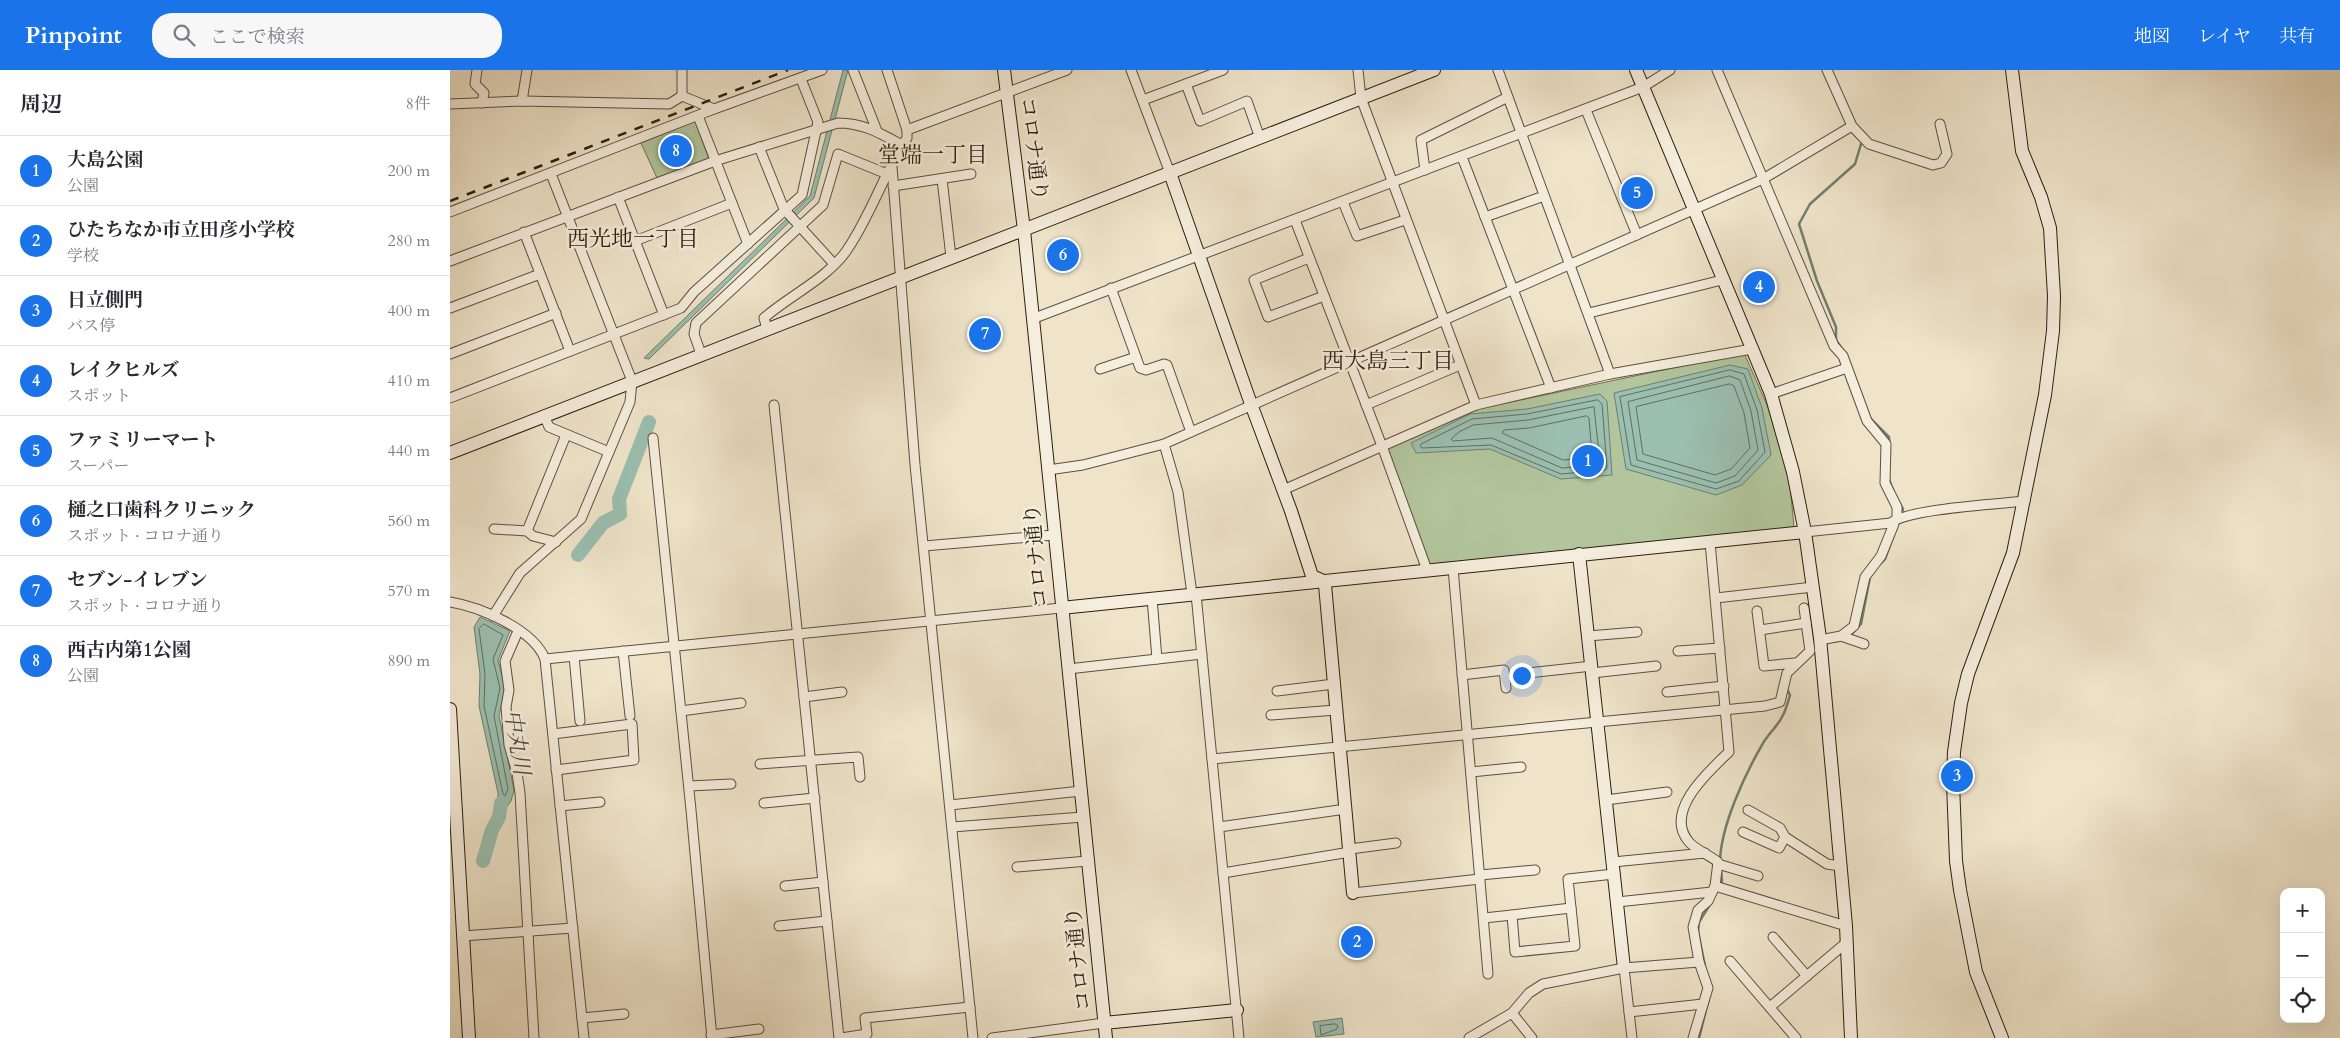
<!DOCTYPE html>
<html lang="ja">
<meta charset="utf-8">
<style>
:root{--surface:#fff;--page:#f7f7f7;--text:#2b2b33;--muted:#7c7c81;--line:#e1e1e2;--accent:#1a73e8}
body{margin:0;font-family:Cardo,"Noto Serif JP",serif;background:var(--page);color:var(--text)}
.controls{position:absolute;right:15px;bottom:15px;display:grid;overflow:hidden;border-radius:10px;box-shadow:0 5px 20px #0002}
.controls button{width:45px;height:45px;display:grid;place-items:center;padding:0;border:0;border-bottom:1px solid var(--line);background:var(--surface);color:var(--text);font:25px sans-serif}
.you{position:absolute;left:1071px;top:605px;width:18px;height:18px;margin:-12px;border:4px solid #fff;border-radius:50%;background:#1a73e8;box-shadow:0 0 0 8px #1a73e833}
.badge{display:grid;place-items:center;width:32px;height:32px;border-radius:50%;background:var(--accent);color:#fff;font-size:16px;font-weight:700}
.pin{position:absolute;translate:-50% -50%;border:2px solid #fff;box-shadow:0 1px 5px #0006}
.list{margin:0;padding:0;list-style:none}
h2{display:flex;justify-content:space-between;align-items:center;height:65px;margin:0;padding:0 20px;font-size:21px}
h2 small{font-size:16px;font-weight:400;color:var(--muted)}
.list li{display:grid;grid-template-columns:32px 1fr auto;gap:15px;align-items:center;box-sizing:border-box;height:70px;padding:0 20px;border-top:1px solid var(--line)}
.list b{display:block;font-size:19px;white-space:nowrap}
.list p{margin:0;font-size:16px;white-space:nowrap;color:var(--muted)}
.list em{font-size:16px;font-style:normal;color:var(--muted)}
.icon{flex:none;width:28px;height:28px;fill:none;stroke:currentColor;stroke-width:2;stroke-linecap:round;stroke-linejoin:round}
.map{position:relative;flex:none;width:1890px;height:968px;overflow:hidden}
header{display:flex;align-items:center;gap:30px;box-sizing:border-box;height:70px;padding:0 25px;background:var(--accent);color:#fff}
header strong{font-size:24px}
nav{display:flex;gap:28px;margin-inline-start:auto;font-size:18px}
.search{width:350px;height:45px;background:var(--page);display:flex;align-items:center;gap:12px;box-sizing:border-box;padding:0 18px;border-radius:20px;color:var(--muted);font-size:19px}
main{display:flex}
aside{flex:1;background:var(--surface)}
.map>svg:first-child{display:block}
</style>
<header>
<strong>Pinpoint</strong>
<div class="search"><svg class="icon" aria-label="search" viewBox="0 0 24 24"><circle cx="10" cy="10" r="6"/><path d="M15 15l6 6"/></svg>ここで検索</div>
<nav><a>地図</a><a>レイヤ</a><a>共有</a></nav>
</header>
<main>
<aside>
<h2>周辺<small>8件</small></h2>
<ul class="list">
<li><span class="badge">1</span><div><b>大島公園</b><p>公園</p></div><em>200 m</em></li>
<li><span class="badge">2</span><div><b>ひたちなか市立田彦小学校</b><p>学校</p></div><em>280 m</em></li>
<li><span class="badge">3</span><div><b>日立側門</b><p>バス停</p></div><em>400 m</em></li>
<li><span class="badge">4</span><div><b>レイクヒルズ</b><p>スポット</p></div><em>410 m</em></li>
<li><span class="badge">5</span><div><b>ファミリーマート</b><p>スーパー</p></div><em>440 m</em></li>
<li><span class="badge">6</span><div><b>樋之口歯科クリニック</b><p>スポット · コロナ通り</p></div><em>560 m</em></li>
<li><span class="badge">7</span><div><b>セブン-イレブン</b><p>スポット · コロナ通り</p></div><em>570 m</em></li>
<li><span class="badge">8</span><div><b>西古内第1公園</b><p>公園</p></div><em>890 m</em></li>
</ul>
</aside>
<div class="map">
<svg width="1890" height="968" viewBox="0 0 1890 968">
<rect width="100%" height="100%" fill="#efe4ca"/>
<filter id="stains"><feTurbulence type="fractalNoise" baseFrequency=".004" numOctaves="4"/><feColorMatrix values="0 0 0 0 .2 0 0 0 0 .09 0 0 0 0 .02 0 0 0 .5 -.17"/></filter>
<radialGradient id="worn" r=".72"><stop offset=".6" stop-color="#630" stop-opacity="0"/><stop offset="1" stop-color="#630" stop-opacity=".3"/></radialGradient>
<g fill="#b2c59c" stroke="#6f7254">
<polygon points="245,51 259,89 207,108 191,73"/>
<polygon points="1294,283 1317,335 1339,403 1344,458 980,495 937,378 1023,340"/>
</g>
<g fill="#9bbfb0" stroke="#6f7f6e">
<polygon points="393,0 398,0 364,128 199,289 194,288 360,126"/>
<polygon points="1280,295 1298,299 1312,338 1321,385 1292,415 1266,425 1176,399 1164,323"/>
<polygon points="1150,324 1157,331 1162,405 1111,409 1040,379 966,383 961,373 1020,344 1077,339"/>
<polygon points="30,547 60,561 48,590 55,618 49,646 64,720 61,731 47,751 48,723 29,636 30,604 24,557"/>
<polygon points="892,948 894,964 866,967 863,952"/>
</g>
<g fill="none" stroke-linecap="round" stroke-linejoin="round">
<g stroke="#646e5e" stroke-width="1">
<polygon points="1280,300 1294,304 1307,340 1315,382 1289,411 1266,419 1181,395 1170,327"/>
<polygon points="1280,306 1290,310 1301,341 1308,380 1285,406 1266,413 1187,390 1178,332"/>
<polygon points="1280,314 1284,316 1294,343 1300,378 1281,399 1265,405 1193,384 1186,337"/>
<polygon points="1148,330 1152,334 1157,398 1155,400 1111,404 1041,375 972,378 970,376 971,374 1022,349 1077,344"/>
<polygon points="1144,337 1150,392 1148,395 1112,398 1042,368 1003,371 1001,369 1009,362 1023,355 1078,350"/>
<polygon points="1137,346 1139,348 1142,385 1140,388 1113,390 1052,363 1054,360 1079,358"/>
<polygon points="34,554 53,565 43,589 50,618 44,646 58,719 55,726 53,724 34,636 35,604 29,559"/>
<polygon points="885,954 888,956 887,959 871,965 870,956"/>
</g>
<g stroke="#6f7f6e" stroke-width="2.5">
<polyline points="1397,286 1386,270 1386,257 1367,211 1349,154 1360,134 1405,94 1411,74"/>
<polyline points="1419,347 1439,367 1440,384"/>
<polyline points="1439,409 1444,423"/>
<polyline points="1450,434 1453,439 1451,445"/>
<polyline points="1431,493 1435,489 1449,451"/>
<polyline points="1400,566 1411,554 1420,507"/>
<polyline points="1381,572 1393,570"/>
<path d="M1270 791C1271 756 1294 706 1312 675 1317 665 1327 657 1332 647 1336 640 1338 632 1340 625L1336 617"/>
<polyline points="1271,799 1272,812"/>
<polyline points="1255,896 1248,862 1249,852 1261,833"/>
<polyline points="1249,968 1259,928"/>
</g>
<g stroke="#9bbfb0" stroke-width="14">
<polyline points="128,485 153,453 170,444 169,429 199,352"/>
<polyline points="33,791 42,760 49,747 51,733"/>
</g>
<defs>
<g id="street">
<polyline points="27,0 25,14 34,23 32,33"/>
<polyline points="403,0 427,61"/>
<polyline points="437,0 457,60"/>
<polyline points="681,0 720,103"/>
<polyline points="908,0 911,28 1026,335"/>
<polyline points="1048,0 1160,304"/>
<polyline points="1267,0 1384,276 1393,286 1417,351 1436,374 1435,413 1447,437 1447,448"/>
<polyline points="1377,0 1402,56 1419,74 1483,95 1491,93 1497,84 1490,54"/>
<polyline points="736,14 750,51 797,31 810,68"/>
<polyline points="232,26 264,39"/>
<polyline points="232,26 232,0"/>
<polyline points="693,30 773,0"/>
<polyline points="72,31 77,0"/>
<polyline points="0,34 72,31 219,34 232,26"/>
<polyline points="1136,40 1187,165"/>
<polyline points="248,46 298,174"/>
<polyline points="309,77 334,139 384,194"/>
<polyline points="1012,87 1101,318"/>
<polyline points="442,97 465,395 523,968"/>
<polyline points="975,100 971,70 1058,27"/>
<polyline points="492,109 501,187"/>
<polyline points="443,116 521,104"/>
<polyline points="168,127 214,245"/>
<polyline points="893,132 907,166 955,150"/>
<polyline points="0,142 264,39 372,0"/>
<polyline points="1035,147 1094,126"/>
<polyline points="845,150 932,376 977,500"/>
<polyline points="74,162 120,281"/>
<polyline points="185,171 282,133"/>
<polyline points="859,188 804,210 818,247 874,226"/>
<path d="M0 191 265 91 388 53C413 53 430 63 452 75"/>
<polyline points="661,218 690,298 696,300 714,294 717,295 741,362"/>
<polyline points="0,238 90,204"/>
<polyline points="1139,243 1272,210"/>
<polyline points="582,249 1193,17 1220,0"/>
<path d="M317 259 314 248C339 226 378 208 397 180 421 145 434 103 457 68V60L617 0"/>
<polyline points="0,284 106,243"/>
<polyline points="251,284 244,264 246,253 373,135 388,84 437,104"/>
<polyline points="650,299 686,287"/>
<polyline points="1321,324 1397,298"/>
<polyline points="0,328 231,238 244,222 352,125 368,52 351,9"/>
<polyline points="324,335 389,968"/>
<polyline points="916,335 1010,295"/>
<polyline points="94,345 99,357 159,382"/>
<polyline points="203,368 241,740 262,968"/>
<polyline points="714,374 728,422 742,524"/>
<polyline points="598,400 633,395 714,374 1313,109 1402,56"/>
<polyline points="833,420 1026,335 1160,304 1302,279"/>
<polyline points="44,459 77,461 83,466 106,472"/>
<polyline points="77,461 116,365"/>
<path d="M1355 462 1441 453C1458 439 1548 434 1575 431"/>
<polyline points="474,476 604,465"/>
<polyline points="1003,498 1038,904"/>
<polyline points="746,524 789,968"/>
<polyline points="702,528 707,589"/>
<polyline points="1266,528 1363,517"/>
<path d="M0 532C30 537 83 559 95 589L134 968"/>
<polyline points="1307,541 1314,596 1345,593"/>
<polyline points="43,546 70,503 131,449 180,332 182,311 101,104"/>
<polyline points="1310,560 1356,553"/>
<polyline points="68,561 55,591 59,620 56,637 59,675 67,703 70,723 84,968"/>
<polyline points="1138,566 1187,562"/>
<polyline points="1391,566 1414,574"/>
<polyline points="1370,570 1391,566 1404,556 1415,507 1431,486 1444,454 1442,452"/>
<polyline points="173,581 180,646"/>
<polyline points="1228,581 1270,578"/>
<polyline points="124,586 130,651"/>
<polyline points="95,589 611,538"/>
<polyline points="618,599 752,584"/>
<polyline points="1078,603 1142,596"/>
<polyline points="1142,603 1206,596"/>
<polyline points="1012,605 1054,600 1056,618"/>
<polyline points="827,621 884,614"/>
<polyline points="1217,622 1274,616"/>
<polyline points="354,627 392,622"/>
<polyline points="231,641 291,633"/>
<polyline points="821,645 886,640"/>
<polyline points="103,664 182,654 184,690 106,700"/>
<polyline points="762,689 1315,636 1330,632 1337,603 1360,581 1354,538"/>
<polyline points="310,694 408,687 410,707"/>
<polyline points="1021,702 1071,697"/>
<polyline points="239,716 281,714"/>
<polyline points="1156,730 1217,722"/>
<polyline points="314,733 365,728"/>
<polyline points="500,735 631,721"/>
<polyline points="110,736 150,732"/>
<polyline points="1298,740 1330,758 1335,767"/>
<polyline points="502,757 633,747"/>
<polyline points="769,757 896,739"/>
<polyline points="1293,762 1329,778 1335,767 1377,794 1390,796"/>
<polyline points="900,779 946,773"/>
<polyline points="1163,792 1255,783"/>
<polyline points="1268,794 1308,806"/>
<polyline points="567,797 638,791"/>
<polyline points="773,803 900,782"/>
<polyline points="1030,805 1085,800"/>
<polyline points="335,816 373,812"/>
<polyline points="1265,816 1396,856"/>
<polyline points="903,823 1030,809"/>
<polyline points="1167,832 1262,822"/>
<polyline points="1062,845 1121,838"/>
<polyline points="1034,848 1062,845 1065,882 1125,876 1118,809 1164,804"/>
<polyline points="329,856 377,851"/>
<polyline points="13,866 123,858"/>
<polyline points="1323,867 1357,906"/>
<polyline points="1280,891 1346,968"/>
<polyline points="1174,898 1182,968"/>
<polyline points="1320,937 1397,872"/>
<polyline points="1179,942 1253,934"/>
<polyline points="1062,943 1082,968"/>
<polyline points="132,948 174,944"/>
<polyline points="261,965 309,959"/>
<polyline points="391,968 417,964 415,948 520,937"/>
<polyline points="542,968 654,953"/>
<polyline points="1019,968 1062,943 1079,923 1093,914 1174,898 1249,892"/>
<path d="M1243 968 1258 918 1249 892 1243 857 1248 840 1258 831 1265 816 1268 792C1259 785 1246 780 1239 772 1213 742 1258 702 1279 682L1260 472"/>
</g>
<g id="secondary">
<polyline points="554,0 574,160 656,968"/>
<polyline points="1186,0 1321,324 1343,402 1355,462 1370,568 1396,856 1401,968"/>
<polyline points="720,103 801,334 841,441 862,506 871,510 875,515 903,823"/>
<polyline points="0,383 984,0"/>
<polyline points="1129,484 1174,898"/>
<polyline points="611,538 1355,462"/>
<polyline points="0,639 19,968"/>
<polyline points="654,953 787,940"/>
<polyline points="1552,968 1526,902 1510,820 1506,791 1503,713 1504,682 1511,633 1518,604 1563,483 1595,325 1603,261 1604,226 1600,158 1591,127 1572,81 1562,0"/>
</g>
</defs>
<use href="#street" stroke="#5d503c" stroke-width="11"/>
<use href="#secondary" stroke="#2c1e0c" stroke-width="14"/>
<use href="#street" stroke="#f5eddd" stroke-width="9"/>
<use href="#secondary" stroke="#f5eddd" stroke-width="12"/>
<polyline stroke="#2c1e0c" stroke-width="2.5" stroke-dasharray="9 9" stroke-linecap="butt" points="0,131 338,0"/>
</g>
<g text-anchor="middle" stroke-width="5" stroke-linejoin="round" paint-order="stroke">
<g font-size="21" fill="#2c1e0c" stroke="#f5eddd">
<text transform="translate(584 79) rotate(83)" y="7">コロナ通り</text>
<text transform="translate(586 486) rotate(-95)" y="7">コロナ通り</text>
<text transform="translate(628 889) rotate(-96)" y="7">コロナ通り</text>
</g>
<g font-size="22" fill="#2c1e0c" stroke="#f5eddd">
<text x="483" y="92">堂端一丁目</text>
<text x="183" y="176">西光地一丁目</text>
<text x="938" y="298">西大島三丁目</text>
</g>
<g font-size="22" font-style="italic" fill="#4d4e3d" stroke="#f5eddd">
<text transform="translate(68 672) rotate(81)" y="8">中丸川</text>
</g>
</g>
<rect width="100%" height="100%" filter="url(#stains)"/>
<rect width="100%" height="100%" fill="url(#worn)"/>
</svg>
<div class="controls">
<button>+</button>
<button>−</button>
<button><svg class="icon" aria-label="locate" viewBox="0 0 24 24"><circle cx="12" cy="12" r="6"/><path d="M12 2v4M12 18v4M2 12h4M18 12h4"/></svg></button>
</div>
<div class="you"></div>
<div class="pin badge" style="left:1138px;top:391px">1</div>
<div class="pin badge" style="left:907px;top:872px">2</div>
<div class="pin badge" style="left:1507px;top:706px">3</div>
<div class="pin badge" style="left:1309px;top:217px">4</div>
<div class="pin badge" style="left:1187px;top:123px">5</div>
<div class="pin badge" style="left:613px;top:185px">6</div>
<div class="pin badge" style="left:535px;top:264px">7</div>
<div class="pin badge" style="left:226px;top:81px">8</div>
</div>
</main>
